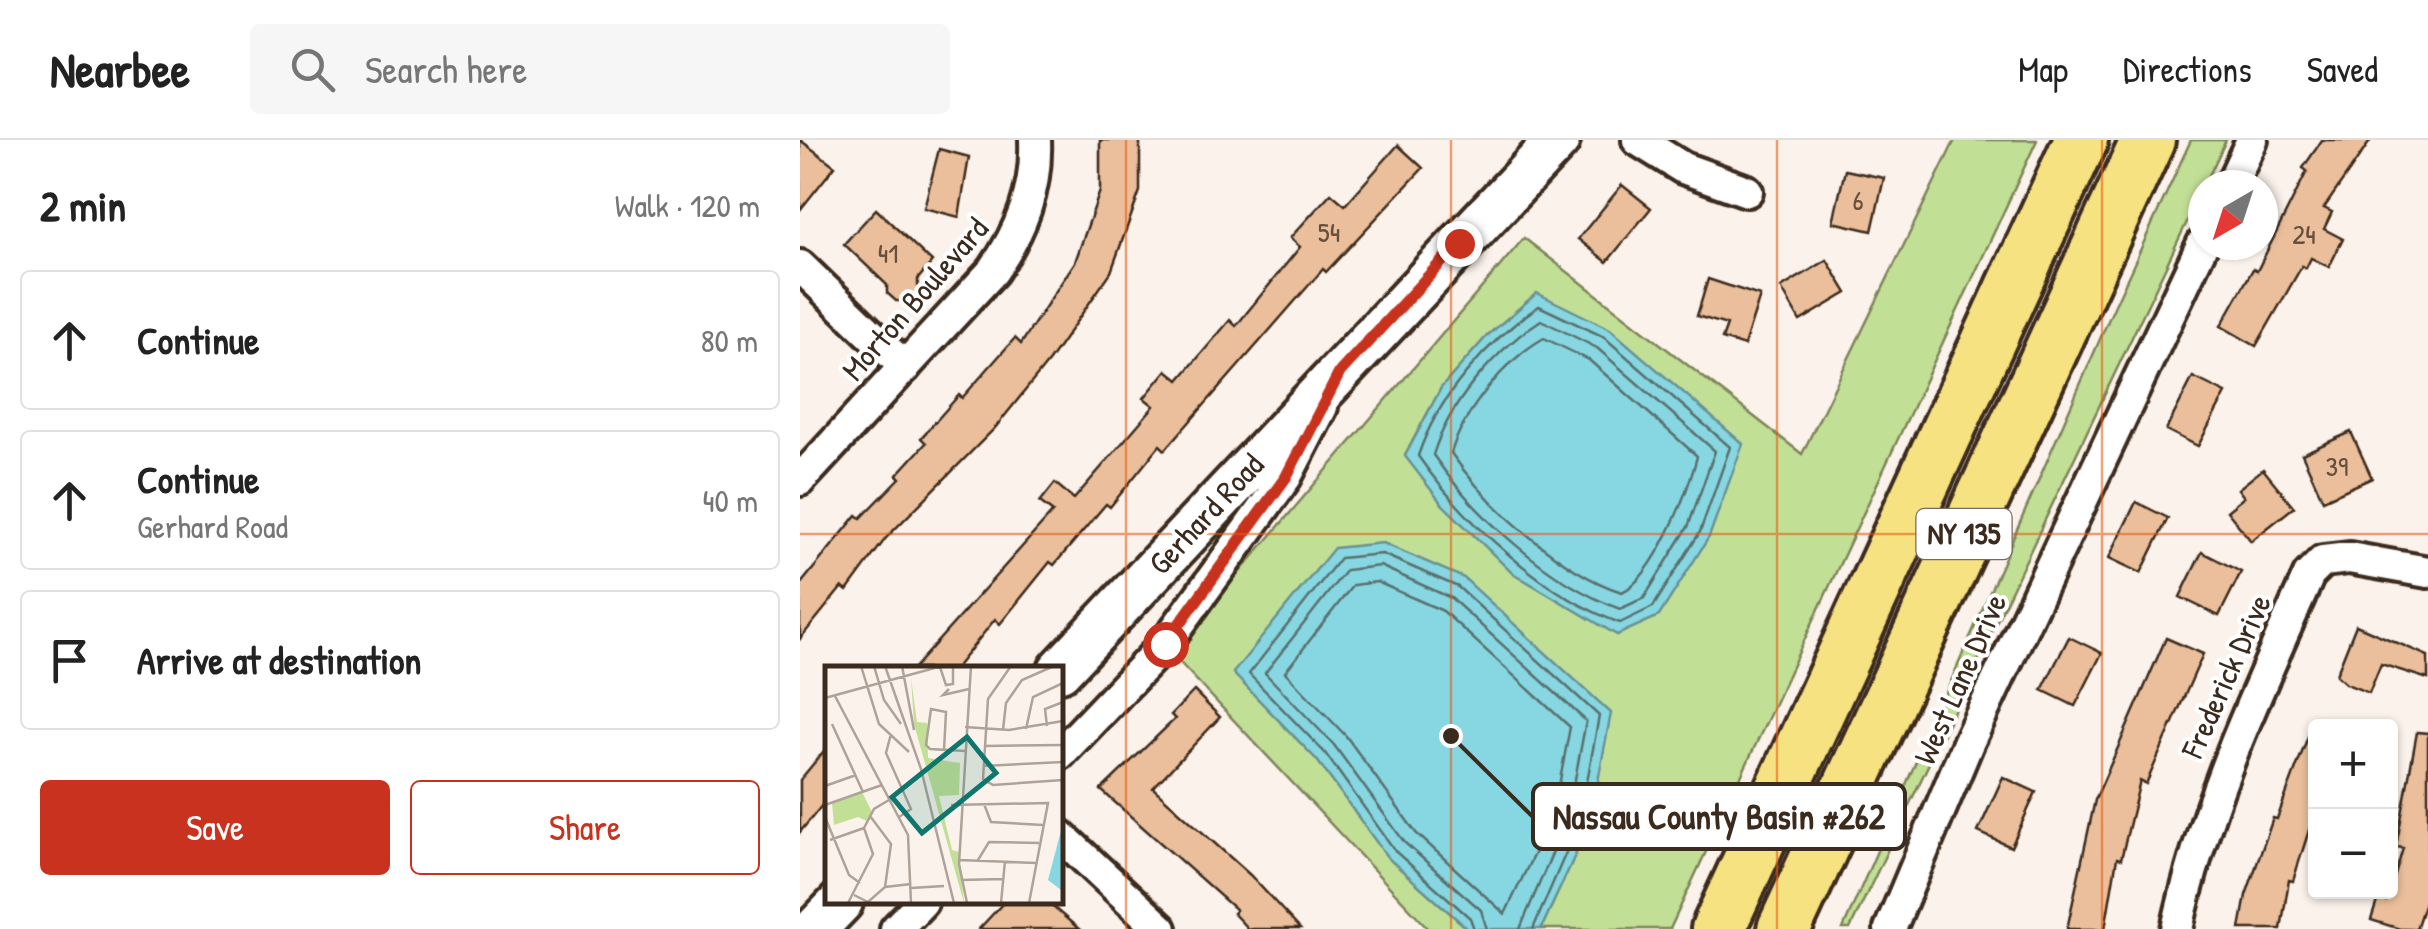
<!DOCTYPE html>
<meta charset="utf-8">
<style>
:root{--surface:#fff;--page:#f6f6f6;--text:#222;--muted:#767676;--line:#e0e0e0;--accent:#c8321e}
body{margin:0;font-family:"Patrick Hand",sans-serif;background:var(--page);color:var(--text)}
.controls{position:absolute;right:30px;bottom:30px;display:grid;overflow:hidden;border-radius:10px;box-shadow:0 2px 8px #0004}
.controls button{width:90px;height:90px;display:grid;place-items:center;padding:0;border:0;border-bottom:2px solid var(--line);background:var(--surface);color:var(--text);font:50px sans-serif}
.compass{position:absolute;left:1388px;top:30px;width:90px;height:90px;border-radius:50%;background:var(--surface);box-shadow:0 2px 8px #0004;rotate:219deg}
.stop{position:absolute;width:30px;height:30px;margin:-22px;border:8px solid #c8321e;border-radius:50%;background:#fff}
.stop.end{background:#c8321e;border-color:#fff;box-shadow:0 2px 10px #0008}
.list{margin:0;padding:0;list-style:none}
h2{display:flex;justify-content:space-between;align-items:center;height:130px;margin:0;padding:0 40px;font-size:42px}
h2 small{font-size:32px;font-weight:400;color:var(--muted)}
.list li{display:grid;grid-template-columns:65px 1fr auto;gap:30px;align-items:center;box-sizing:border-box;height:140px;margin:0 20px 20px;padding:0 20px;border:2px solid var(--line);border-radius:10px}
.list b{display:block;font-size:38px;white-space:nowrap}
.list p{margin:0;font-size:32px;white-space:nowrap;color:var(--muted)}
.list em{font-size:32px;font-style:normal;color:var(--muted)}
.actions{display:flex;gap:20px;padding:30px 40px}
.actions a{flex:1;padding:22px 0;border:2px solid var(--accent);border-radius:10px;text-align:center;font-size:35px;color:var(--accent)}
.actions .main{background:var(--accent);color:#fff}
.icon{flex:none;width:55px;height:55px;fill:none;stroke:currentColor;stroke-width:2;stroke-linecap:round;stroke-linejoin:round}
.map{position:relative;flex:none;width:1628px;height:789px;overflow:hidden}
header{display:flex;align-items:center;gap:60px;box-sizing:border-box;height:140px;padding:0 50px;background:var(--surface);border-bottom:2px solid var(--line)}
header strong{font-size:48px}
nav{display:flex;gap:55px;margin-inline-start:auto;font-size:35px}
.search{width:700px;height:90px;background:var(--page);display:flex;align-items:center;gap:25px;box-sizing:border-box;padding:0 35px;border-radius:10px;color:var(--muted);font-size:38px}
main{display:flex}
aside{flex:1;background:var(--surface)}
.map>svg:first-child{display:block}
</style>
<header>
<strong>Nearbee</strong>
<div class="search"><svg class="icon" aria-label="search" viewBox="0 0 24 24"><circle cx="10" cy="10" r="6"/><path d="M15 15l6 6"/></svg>Search here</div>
<nav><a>Map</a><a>Directions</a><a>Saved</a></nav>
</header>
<main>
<aside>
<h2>2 min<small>Walk · 120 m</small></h2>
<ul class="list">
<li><svg class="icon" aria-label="ahead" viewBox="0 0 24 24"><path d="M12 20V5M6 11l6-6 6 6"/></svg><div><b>Continue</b></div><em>80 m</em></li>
<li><svg class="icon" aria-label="ahead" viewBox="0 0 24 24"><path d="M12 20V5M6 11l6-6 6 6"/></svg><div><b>Continue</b><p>Gerhard Road</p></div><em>40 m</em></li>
<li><svg class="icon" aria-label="arrive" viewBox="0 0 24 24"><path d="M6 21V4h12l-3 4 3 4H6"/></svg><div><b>Arrive at destination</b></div></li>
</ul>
<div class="actions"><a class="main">Save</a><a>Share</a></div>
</aside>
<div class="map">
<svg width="1628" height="789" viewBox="0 0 1628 789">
<rect width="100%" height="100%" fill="#fbf2eb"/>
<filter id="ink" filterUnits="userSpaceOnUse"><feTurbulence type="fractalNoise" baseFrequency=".01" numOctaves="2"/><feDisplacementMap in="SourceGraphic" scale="20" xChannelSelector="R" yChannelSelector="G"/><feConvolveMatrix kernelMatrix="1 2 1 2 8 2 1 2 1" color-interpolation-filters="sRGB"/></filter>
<g filter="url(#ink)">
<g fill="#c2df96" stroke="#7e845a" stroke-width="2.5" fill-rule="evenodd">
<path d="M1155 0H1237L870 789H741L790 683 433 533 517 620 588 718 668 789H629L371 513 724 98 1002 314ZM737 153 605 315 641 248 688 195Z"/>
<polygon points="1391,0 1426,0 1050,789 1043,789 1314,167"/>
</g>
<g fill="#87d7e2" stroke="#699294" stroke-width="2.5">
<polygon points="737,153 810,189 943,304 909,397 859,476 817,495 711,432 642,364 605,316 641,248 688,195"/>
<polygon points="583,403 664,438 811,573 790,683 741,789 668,789 588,718 517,620 433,533 534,408"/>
</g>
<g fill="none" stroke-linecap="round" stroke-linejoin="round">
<g stroke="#596f6c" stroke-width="2.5">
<path d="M739 166 804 197 930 307 900 392 853 467 820 483C745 456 663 381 618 316 637 257 689 200 739 166Z"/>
<path d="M741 180 797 208 915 311 888 387 844 458 820 469C750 443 675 376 633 315 649 263 696 209 741 180Z"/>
<path d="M744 198 789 220 897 316C889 350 855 437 822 452 763 434 685 363 651 313 664 271 705 220 744 198Z"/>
<polygon points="577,442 643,471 770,587 754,672 705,774 616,693 546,596 485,532 553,445"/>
<polyline points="674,789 670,778 596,712 525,613 449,534 540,418 582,414 658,447 799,576 780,680 733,789"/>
<polyline points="687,789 681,770 605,703 534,605 465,533 546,430 580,426 651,458 786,581 768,676 720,789"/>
</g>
</g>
<g fill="#ebbf9b" stroke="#3b2a1e" stroke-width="2.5">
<polygon points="0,0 35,26 0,70"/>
<polygon points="300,0 340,0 340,51 311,132 249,221 195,288 86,398 47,451 42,447 0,499 0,445 57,375 61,378 100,338 97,335 126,303 121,298 159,255 162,258 215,198 221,204 275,122 300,51"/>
<polygon points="1522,0 1571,0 1524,68 1532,72 1524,89 1543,99 1529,127 1511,118 1506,128 1502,126 1456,206 1421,186 1453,129 1457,131 1507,31 1503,28"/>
<polygon points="598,5 623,28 526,132 523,129 365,310 360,305 310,367 306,364 254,425 250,422 200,484 195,479 155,529 113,529 253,372 240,362 255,343 274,359 354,266 344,258 367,230 379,240 430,180 436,186 500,107 490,98 531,53 545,65"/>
<polygon points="139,9 169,17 159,77 124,68"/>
<polygon points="1045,30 1084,38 1072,91 1033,82"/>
<polygon points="822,45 851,68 807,122 778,99"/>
<polygon points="76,69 132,122 118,139 118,151 109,161 96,161 87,153 87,145 44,104"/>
<polygon points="1027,120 1047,153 1000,181 981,148"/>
<polygon points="908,139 960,156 944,206 922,199 927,185 897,176"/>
<polygon points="1393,237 1426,253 1398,306 1366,290"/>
<polygon points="1551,292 1572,338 1523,360 1502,314"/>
<polygon points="1463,329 1494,367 1451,401 1427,371 1444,357 1438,349"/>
<polygon points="1336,362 1368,378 1341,433 1309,418"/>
<polygon points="1402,412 1441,432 1419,476 1380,457"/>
<polygon points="1556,485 1628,516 1628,539 1581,524 1569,553 1546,544 1536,535"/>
<polygon points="1269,497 1302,513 1275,566 1242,550"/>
<polygon points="1366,498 1403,514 1346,644 1340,641 1321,719 1317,718 1305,789 1267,789 1295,660"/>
<polygon points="394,551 420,577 353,648 450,735 500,789 448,789 433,773 436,770 301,650 375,579 371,575"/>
<polygon points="1513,583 1516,668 1493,741 1489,740 1481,789 1440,789 1446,755 1473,678 1477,679"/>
<polygon points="1617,592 1628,593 1628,753 1616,789 1600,789 1571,780 1578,758 1586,761 1590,752 1603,708 1596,707"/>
<polygon points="28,606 28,658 0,692 0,640"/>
<polygon points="1203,637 1236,652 1211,707 1178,692"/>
<polygon points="204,762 247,762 279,789 179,789"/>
</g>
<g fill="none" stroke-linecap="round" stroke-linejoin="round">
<defs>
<g id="street">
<polyline points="838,0 883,28 947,51"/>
<polyline points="1431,45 1452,0"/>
<polyline points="0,126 105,227"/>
<path d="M0 340 193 131C221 91 237 50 235 0"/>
<polyline points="260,614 365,504 486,337 522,267"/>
<polyline points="260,695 361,789"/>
<polyline points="96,789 122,762"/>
<polyline points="1090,789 1168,603 1403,103"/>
<path d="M1377 789C1405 661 1456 555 1509 435L1523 421 1549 418 1628 432"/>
</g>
<g id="secondary">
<polyline points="260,530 758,0"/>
<polyline points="15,789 41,762"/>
</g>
<g id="highway">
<polyline points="918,789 1281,0"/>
<polyline points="984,789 1348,0"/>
</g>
</defs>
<use href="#street" stroke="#3b2a1e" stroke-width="38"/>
<use href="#secondary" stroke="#3b2a1e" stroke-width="50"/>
<use href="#highway" stroke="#3b2a1e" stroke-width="60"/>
<use href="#street" stroke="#fff" stroke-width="30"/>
<use href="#secondary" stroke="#fff" stroke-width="42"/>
<use href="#highway" stroke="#f7e281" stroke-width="52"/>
</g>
</g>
<g fill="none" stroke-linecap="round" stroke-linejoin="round" filter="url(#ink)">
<polyline stroke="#c8321e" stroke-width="12" points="365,504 486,337 540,232 659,103"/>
</g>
<path fill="none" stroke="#e8590c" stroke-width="2.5" stroke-opacity="0.55" d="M326 0V789M651 0V789M977 0V789M1302 0V789M0 394H1628"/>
<g text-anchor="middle" stroke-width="8" stroke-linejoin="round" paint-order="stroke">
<g font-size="28" fill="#674f3d">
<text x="1058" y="70">6</text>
<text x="529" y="102">54</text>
<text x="1504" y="104">24</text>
<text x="88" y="123">41</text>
<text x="1537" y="336">39</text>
</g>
<rect fill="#fff" stroke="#766a62" stroke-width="2.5" x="1116.5" y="369" width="95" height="50" rx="8"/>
<g font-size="30" font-weight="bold" fill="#3b2a1e">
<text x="1164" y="404">NY 135</text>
</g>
<g font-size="32" fill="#3b2a1e" stroke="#fff">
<text transform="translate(115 159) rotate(-49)" y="11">Morton Boulevard</text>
<text transform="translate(406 374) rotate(-47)" y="11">Gerhard Road</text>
<text transform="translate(1426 536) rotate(-66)" y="11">Frederick Drive</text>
<text transform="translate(1160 539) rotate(-66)" y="11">West Lane Drive</text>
</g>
</g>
<g transform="translate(25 526)">
<rect width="238" height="238" fill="#fbf2eb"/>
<path d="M86 12 92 56 102 57 103 92 135 97 134 129 114 130 127 184 134 186 139 237 89 58ZM37 126 47 146 42 155 33 151 9 159 7 137Z" fill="#c2df96"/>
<path d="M237 161 238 223 236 224 223 214Z" fill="#87d7e2"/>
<path fill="none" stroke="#aea299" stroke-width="2.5" d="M36 0 54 58 84 86M49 0 59 34 76 58M60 0 96 103 129 237M77 0 89 64M186 0 163 33 158 113 168 119 238 114M115 1 121 19 128 18V0M124 23 118 29 144 23M10 30 83 169 86 237M0 32 117 0M7 58 38 126M222 60 220 43 238 36M140 61 184 64 238 55M201 63 208 31 238 17M178 64 181 37 197 14 229 0M66 68 61 87 86 143 74 151M159 80 238 79M119 84 121 46 106 43 101 79 105 83 140 85M158 100 238 96M0 120 31 109M159 138 166 156 218 159M0 139 57 119M126 139 223 137 204 237M45 150 66 178 60 221M0 151 24 209 35 217M39 162 49 143 64 134M5 174 39 162M134 194 211 197M153 194 164 176 214 177M136 214 178 213M86 222 119 220M29 229 43 236 60 221 86 218M23 237 48 188 39 162M142 237 134 198 146 0M176 237 180 195"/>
<path fill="#0f766e" fill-opacity="0.15" stroke="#0f766e" stroke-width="5" d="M142 71 171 107 97 167 67 131Z"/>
<rect width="238" height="238" fill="none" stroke="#3b2a1e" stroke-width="5"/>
</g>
<path fill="none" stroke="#3b2a1e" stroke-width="4" d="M651 596L733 677"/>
<circle fill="#3b2a1e" stroke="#fff" stroke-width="4" cx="651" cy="596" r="10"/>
<rect fill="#fff" stroke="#3b2a1e" stroke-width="4" x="733" y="644" width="372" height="65" rx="10"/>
<g font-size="35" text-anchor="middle" font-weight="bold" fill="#3b2a1e">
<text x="919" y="689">Nassau County Basin #262</text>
</g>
</svg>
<div class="controls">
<button>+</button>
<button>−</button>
</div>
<svg class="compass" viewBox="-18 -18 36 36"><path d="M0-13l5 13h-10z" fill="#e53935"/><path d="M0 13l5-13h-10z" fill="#767676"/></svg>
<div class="stop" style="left:365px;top:504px"></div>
<div class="stop end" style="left:659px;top:103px"></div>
</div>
</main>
